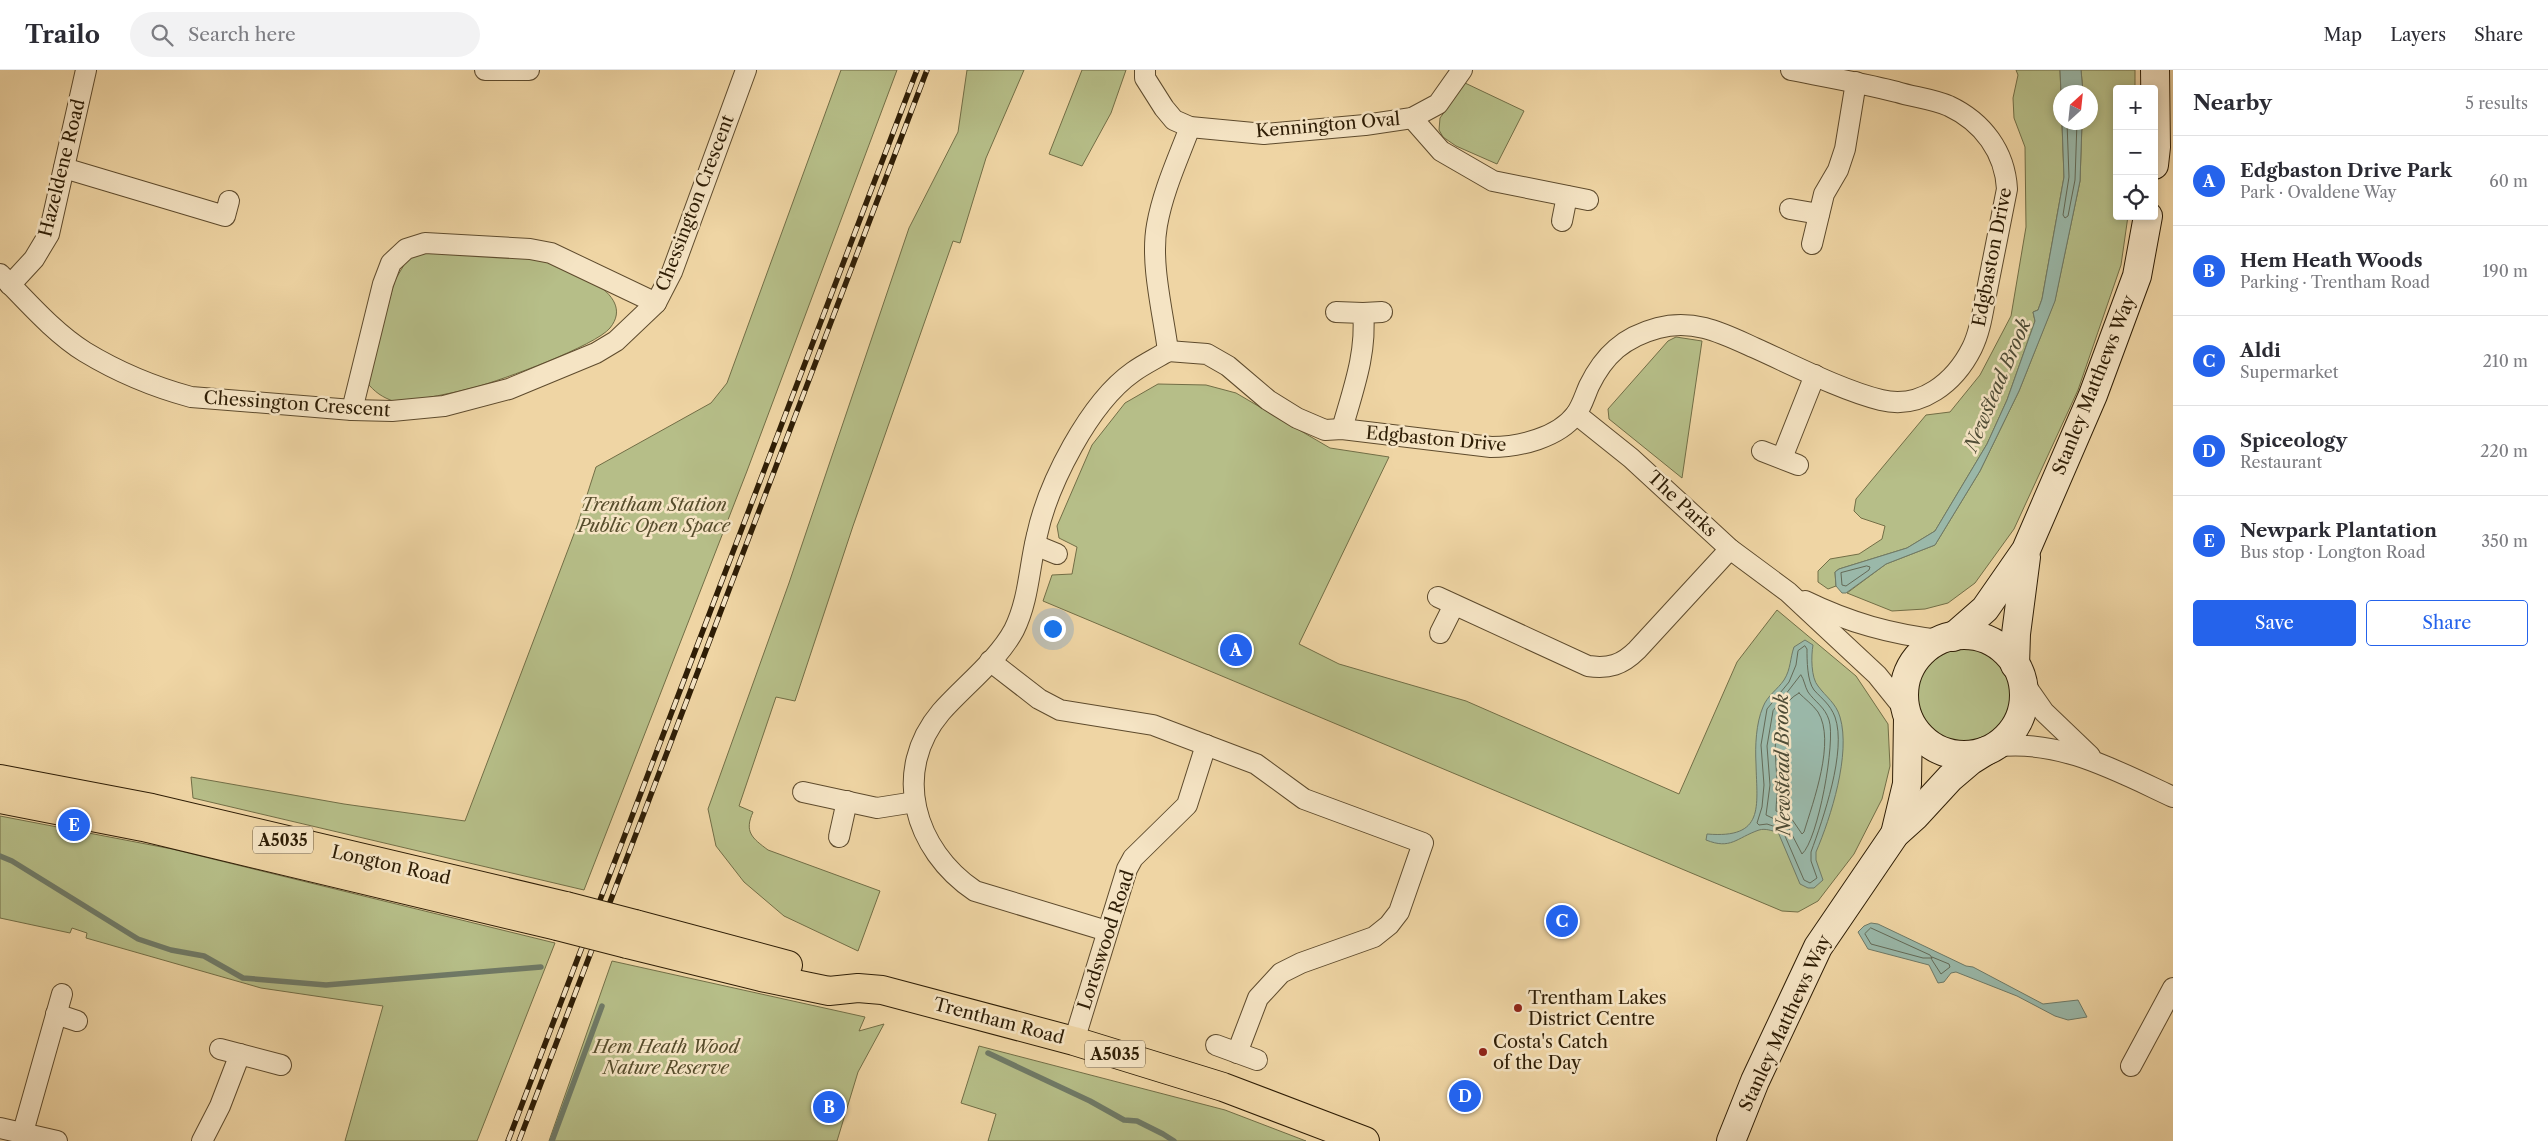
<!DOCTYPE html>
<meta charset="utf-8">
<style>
:root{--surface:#fff;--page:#f2f2f3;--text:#2b2b33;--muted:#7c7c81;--line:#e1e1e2;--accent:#2563eb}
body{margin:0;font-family:"Libre Caslon Text",serif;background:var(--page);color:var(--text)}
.controls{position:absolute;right:15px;top:15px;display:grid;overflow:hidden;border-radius:5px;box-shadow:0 2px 8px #0003}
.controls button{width:45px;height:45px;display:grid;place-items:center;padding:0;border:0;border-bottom:1px solid var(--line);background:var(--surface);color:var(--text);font:25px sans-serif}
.compass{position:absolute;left:2053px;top:15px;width:45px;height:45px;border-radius:50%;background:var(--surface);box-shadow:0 2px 8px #0003;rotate:27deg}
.you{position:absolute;left:1052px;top:558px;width:18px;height:18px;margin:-12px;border:4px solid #fff;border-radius:50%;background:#1a73e8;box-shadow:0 0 0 8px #1a73e833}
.badge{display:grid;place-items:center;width:32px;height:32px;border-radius:50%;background:var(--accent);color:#fff;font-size:16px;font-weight:700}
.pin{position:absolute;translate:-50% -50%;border:2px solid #fff;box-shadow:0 1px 5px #0006}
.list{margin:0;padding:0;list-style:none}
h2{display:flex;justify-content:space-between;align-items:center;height:65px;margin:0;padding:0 20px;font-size:21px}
h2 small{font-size:16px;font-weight:400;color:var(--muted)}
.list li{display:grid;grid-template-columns:32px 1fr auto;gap:15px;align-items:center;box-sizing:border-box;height:90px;padding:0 20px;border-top:1px solid var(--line)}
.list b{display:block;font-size:19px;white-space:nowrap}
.list p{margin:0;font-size:16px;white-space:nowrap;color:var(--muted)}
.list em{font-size:16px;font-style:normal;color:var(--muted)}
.actions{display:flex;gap:10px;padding:15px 20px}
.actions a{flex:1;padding:11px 0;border:1px solid var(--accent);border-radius:5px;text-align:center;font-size:18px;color:var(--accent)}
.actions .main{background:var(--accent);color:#fff}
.icon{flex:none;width:28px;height:28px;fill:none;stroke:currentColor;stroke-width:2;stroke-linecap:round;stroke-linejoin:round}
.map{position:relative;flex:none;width:2173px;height:1071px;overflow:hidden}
header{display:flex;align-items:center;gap:30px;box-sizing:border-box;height:70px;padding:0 25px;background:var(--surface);border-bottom:1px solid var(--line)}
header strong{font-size:24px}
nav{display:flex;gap:28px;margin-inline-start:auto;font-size:18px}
.search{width:350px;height:45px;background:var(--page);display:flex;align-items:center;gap:12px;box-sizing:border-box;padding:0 18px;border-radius:28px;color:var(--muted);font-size:19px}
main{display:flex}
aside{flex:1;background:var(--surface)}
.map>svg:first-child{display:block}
</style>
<header>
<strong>Trailo</strong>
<div class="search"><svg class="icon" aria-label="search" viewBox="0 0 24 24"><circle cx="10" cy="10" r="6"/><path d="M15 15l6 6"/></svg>Search here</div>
<nav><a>Map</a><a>Layers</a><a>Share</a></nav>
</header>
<main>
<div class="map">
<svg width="2173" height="1071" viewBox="0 0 2173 1071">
<rect width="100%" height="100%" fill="#efd5a4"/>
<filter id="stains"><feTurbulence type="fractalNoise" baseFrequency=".004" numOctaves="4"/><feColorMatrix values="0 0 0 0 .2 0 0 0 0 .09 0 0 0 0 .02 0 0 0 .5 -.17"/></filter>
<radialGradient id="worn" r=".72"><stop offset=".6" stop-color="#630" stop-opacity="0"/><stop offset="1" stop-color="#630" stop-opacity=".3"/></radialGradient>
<g fill="#b6be88" stroke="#726e46">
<polygon points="841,0 897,0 747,401 584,820 193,728 191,707 344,734 465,751 577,456 596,397 711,333 727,313"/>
<path d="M967 0H1024L986 88 960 173 953 171 853 456 795 631 776 627 739 736 753 742C744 762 752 768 768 780L880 821 858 881 784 846 744 812 716 776 708 739 789 513 909 158 958 62Z"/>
<polygon points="1082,0 1126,0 1111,43 1082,96 1049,84"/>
<polygon points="2016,0 2060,0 2064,107 2042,229 2038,240 2033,242 2035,251 2007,330 1987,374 1935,461 1907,478 1839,499 1835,502 1836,516 1828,519 1818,512 1818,501 1830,489 1859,484 1882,469 1885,456 1861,448 1854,441 1856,429 1926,345 1950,342 1980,305 2011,246 2026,157 2025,77 2014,48 2013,28 2018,5"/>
<polygon points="2081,0 2135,0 2135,19 2117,19 2117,146 2128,146 2121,195 2078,320 2014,459 1975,513 1948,533 1925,539 1892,541 1847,523 1886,494 1935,475 1980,401 2019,321 2055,230 2080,111 2082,53 2090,52 2090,22 2083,22"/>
<polygon points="1465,13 1524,41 1497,94 1456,76 1443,67 1439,60 1440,48"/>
<path d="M422 182C449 184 477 185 505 186 515 187 528 186 539 189 563 196 639 222 610 258 595 276 502 310 476 317 451 324 424 328 399 333 386 329 378 325 369 315V302L395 210 407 190Z"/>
<polygon points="1676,267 1702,271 1682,408 1609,349 1608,339 1668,271"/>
<polygon points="1158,314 1206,315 1236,323 1330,378 1389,387 1299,574 1339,594 1466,631 1679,724 1737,592 1777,540 1856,606 1888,654 1890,696 1882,729 1854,784 1818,831 1798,842 1782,841 1043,531 1052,505 1072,504 1077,477 1059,468 1057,456 1092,375 1125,333"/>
<circle cx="1964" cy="625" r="48"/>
<polygon points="0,746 172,779 555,873 477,1071 345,1071 383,936 261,918 86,868 87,863 72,858 70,863 0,848"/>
<polygon points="612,891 865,947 859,961 884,954 858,1002 837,1071 549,1071"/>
<polygon points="979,976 1225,1040 1306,1071 988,1071 996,1044 961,1033"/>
</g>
<g fill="#9ab8a9" stroke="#6f7a67">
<polygon points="2060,0 2081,0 2083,22 2061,22"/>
<polygon points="2062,53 2082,53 2080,111 2055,231 2019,321 1980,401 1935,475 1886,494 1846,523 1842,523 1836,516 1835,502 1839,499 1907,478 1935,461 1987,374 2007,330 2035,251 2033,242 2038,240 2042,229 2064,107"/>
<path d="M1805 570 1813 575C1811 586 1811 608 1818 616 1826 627 1836 633 1840 647 1851 684 1831 747 1816 782V790L1823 810 1814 818H1808L1800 814 1778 762C1771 761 1766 758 1759 760 1736 768 1731 780 1706 770L1707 764C1765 769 1757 737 1756 694 1755 676 1756 653 1763 637 1767 626 1778 619 1784 610 1791 599 1790 588 1794 577Z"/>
<polygon points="1871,853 1878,854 1966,896 1973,897 2043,934 2078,930 2087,947 2068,950 2055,946 2017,926 1956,902 1951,903 1944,912 1938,913 1929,895 1868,879 1858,862 1864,856"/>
</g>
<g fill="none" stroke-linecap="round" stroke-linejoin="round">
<g stroke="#646a57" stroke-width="1">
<polyline points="2067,52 2069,107 2063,145 2065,148 2068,146 2075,110 2077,52"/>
<polygon points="1867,496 1870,497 1869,500 1846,516 1842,515 1841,503"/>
<path d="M1805 576 1807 579C1807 590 1807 611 1814 620 1822 629 1830 634 1835 647 1847 681 1823 749 1811 782V791L1817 808 1810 813 1804 810 1782 759 1767 754 1759 755 1757 753 1762 737 1764 715 1761 675 1767 639 1789 612 1796 595 1798 581Z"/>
<path d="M1801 605C1804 609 1805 617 1808 622 1815 632 1825 637 1829 650 1836 671 1818 770 1802 784L1787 755 1766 745 1770 715 1767 676 1773 641Z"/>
<path d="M1799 623C1805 629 1813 635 1818 642 1836 671 1813 732 1804 762L1802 764 1791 748 1776 741C1776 732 1778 723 1777 713 1776 684 1768 640 1799 623Z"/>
<polygon points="1871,858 1930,885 1932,888 1923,888 1871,874 1865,864"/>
<polygon points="1932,887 1949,894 1950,897 1941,904 1932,890"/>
</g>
<g stroke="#6f7a67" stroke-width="5.5">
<polyline points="0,786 12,791 138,869 171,880 204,886 243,908 326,915 541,897"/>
<polyline points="988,983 1090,1031 1124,1050 1137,1051 1163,1064 1174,1071"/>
<polyline points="552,1071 602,936"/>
</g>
<defs>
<g id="street">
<polyline points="485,0 529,0"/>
<polyline points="1145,0 1145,8 1164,38 1174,50 1190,57 1264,64 1365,55 1412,48 1438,34 1462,0"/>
<polyline points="1412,48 1441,81 1493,111 1588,130"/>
<polyline points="64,98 225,146 229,131"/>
<polyline points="1790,139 1819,144"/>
<polyline points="1562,151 1567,126"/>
<polyline points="1812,174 1824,124 1838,100 1845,79 1856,12"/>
<path d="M0 204C26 230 53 262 85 282 118 302 154 317 191 327L352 340 392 341 444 336 509 319 596 283 616 271 656 233 672 202 746 0"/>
<polyline points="10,215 34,189 49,164 86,0"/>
<path d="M1336 242 1363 243C1367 283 1353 320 1342 359"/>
<polyline points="1363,243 1382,242"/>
<path d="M1168 281 1207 284 1228 296 1268 330 1297 348 1325 360 1342 359 1491 377C1519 377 1558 368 1576 344 1582 336 1585 325 1589 316 1604 285 1624 267 1658 258 1694 248 1724 264 1755 278 1793 295 1841 320 1881 330 1921 340 1955 312 1972 278 1981 260 1983 239 1987 220 1994 186 2000 153 2007 119 2005 82 1983 52 1949 36 1933 29 1913 27 1897 22 1862 13 1827 7 1791 0"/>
<path d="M1168 281C1163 242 1150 193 1157 155 1163 121 1178 89 1190 57"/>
<polyline points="352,340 383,214 391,193 406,179 425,173 530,179 551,183 656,233"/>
<polyline points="1576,344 1631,388 1730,479 1788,522 1877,605 1906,641"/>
<polyline points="1762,381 1798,395"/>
<polyline points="1782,388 1815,305"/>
<polyline points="1035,475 1057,484"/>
<path d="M1438 527 1588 596C1609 599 1622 595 1637 580L1730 479"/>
<path d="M1805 531C1850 553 1891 564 1940 570"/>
<polyline points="1440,563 1454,535"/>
<polyline points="990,591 1039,629 1060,640 1153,655 1256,694 1304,729 1423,773 1399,842 1389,855 1374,867 1301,893 1281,903 1258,928 1237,983"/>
<polyline points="2021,609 2044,642 2090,686"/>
<path d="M1994 677C2058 668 2117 701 2173 727"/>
<polyline points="803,722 877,738 915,732"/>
<polyline points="839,767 847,731"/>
<path d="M1107 861 975 821C914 780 891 701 941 642 964 616 998 590 1014 560 1029 530 1029 497 1037 465 1048 414 1089 333 1133 302 1144 294 1157 288 1168 281"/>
<polyline points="56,944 77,951"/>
<polyline points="1074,971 1127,799 1133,788 1187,735 1206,675"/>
<polyline points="1216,975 1257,990"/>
<polyline points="220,979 281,995"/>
<polyline points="2131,996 2173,918"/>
<polyline points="0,1058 57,1071"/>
<polyline points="23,1062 62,924"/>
<polyline points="202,1071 220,1036 240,984"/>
</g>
<g id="secondary">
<polyline points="2154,95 2156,77 2155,0"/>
<circle cx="1964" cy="625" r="60"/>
<polyline points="1953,567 1985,539 2026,480 2093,325 2137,206 2148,146"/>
<polyline points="2015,595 2016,564 2026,487"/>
<polyline points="1895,764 1907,714 1908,648"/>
<polyline points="1731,1071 1755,1011 1818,877 1895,764 1915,746 1950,708 1970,691 1986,681"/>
</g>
<g id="primary">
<polyline points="0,709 152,738 566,836"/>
<polyline points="0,729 143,757 557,856"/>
<polyline points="635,854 788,895"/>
<polyline points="627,874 761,907 829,921 858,918 882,920 1074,971 1223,1017 1365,1071"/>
</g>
</defs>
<use href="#street" stroke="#5e4b2d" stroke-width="22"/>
<use href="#secondary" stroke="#2e1d05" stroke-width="30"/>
<use href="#primary" stroke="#2e1d05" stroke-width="30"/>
<use href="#street" stroke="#f5e4c4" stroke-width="20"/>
<use href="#secondary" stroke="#f5e4c4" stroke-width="28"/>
<use href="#primary" stroke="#efd5a4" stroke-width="28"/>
<defs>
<g id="rail">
<polyline points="508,1071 917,0"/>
<polyline points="519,1071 927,0"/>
</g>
</defs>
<use href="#rail" stroke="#2e1d05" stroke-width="5.5"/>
<use href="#rail" stroke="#f5e4c4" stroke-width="4" stroke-dasharray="11" stroke-linecap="butt"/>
<defs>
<g id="primary-bridge">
<polyline points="566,836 635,854"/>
<polyline points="557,856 627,874"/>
</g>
</defs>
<use href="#primary-bridge" stroke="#2e1d05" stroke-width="30" stroke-linecap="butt"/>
<use href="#primary-bridge" stroke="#efd5a4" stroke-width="28"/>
</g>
<g fill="#8f2418" stroke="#f5e4c4" stroke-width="2">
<circle cx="1518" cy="938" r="5"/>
<circle cx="1483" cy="982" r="5"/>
</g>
<g text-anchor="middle" stroke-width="5" stroke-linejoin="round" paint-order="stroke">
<g fill="#f5e4c4" stroke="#6a593e" stroke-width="1">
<rect x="253" y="756.5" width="60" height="27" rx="4"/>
<rect x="1085" y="970.5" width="60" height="27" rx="4"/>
</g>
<g font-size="16" font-weight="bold" fill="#2e1d05">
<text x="283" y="776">A5035</text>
<text x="1115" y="990">A5035</text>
</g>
<g font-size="18" fill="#2e1d05" stroke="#f5e4c4">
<text transform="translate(1328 55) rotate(-5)" y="6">Kennington Oval</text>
<text transform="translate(62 98) rotate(-76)" y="6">Hazeldene Road</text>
<text transform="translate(695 133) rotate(-69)" y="6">Chessington Crescent</text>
<text transform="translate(1992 187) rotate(-79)" y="6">Edgbaston Drive</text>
<text transform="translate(2094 315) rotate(-68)" y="6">Stanley Matthews Way</text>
<text transform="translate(297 334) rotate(4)" y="6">Chessington Crescent</text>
<text transform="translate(1436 369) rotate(5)" y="6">Edgbaston Drive</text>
<text transform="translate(1682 434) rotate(43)" y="6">The Parks</text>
<text transform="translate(391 795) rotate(13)" y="6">Longton Road</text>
<text transform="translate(1106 870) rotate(-72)" y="6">Lordswood Road</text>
<text transform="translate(999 951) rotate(15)" y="6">Trentham Road</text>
<text transform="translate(1785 953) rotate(-65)" y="6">Stanley Matthews Way</text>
</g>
<g font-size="18" font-style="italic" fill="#574d2c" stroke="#f5e4c4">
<text x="654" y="441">Trentham Station<tspan x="654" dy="21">Public Open Space</tspan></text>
<text x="666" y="983">Hem Heath Wood<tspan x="666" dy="21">Nature Reserve</tspan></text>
</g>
<g font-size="18" fill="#2e1d05" stroke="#f5e4c4" text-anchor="start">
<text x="1528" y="934">Trentham Lakes<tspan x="1528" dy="21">District Centre</tspan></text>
<text x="1493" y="978">Costa's Catch<tspan x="1493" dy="21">of the Day</tspan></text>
</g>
<g font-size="19" font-style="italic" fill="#4e4c36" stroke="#f5e4c4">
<text transform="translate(1997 315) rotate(-67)" y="7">Newstead Brook</text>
<text transform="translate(1782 695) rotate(-91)" y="7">Newstead Brook</text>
</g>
</g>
<rect width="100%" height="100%" filter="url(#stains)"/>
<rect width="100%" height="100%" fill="url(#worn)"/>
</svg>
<div class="controls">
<button>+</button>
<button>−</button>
<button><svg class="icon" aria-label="locate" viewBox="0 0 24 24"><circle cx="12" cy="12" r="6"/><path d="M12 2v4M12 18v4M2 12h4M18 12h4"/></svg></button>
</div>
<svg class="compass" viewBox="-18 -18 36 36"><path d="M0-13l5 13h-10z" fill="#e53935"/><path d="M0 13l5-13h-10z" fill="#7c7c81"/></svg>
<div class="you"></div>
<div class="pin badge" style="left:1236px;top:580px">A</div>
<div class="pin badge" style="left:829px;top:1037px">B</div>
<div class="pin badge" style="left:1562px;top:851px">C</div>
<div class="pin badge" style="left:1465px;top:1026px">D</div>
<div class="pin badge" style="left:74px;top:755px">E</div>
</div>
<aside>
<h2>Nearby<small>5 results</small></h2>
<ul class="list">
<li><span class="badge">A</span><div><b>Edgbaston Drive Park</b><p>Park · Ovaldene Way</p></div><em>60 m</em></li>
<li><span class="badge">B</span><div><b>Hem Heath Woods</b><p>Parking · Trentham Road</p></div><em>190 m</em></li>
<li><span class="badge">C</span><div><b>Aldi</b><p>Supermarket</p></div><em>210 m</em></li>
<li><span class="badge">D</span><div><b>Spiceology</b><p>Restaurant</p></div><em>220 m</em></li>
<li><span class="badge">E</span><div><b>Newpark Plantation</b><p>Bus stop · Longton Road</p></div><em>350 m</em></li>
</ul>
<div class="actions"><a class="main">Save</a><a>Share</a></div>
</aside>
</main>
